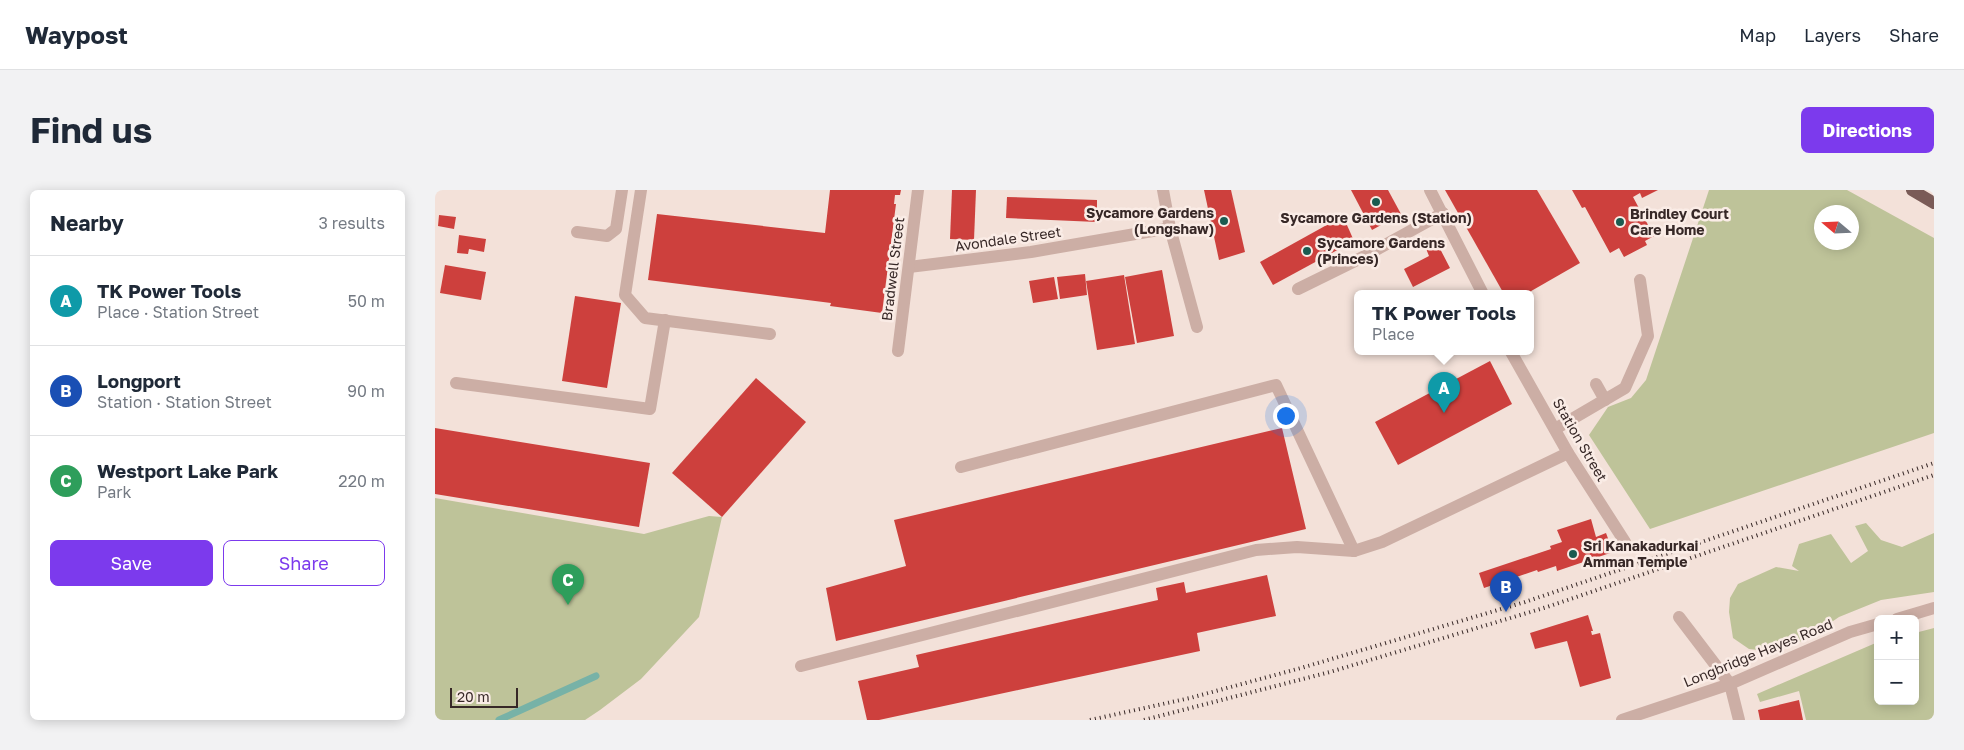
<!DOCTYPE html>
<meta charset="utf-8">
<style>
:root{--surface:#fff;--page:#f2f2f3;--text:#1f2937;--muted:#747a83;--line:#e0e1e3;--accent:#7c3aed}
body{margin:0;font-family:"Golos Text",sans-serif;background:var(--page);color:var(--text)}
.controls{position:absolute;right:15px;bottom:15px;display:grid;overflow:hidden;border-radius:8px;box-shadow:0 2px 12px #0003}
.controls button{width:45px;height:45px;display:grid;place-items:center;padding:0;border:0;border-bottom:1px solid var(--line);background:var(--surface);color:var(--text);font:25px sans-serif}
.compass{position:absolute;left:1379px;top:15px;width:45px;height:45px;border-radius:50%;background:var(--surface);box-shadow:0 2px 12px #0003;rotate:289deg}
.scale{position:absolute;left:15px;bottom:12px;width:68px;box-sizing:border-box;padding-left:5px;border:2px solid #372827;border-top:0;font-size:14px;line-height:18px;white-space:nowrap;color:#372827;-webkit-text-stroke:4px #faece6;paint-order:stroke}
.you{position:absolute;left:850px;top:225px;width:18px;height:18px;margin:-12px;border:4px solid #fff;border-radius:50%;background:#1a73e8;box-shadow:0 0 0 8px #1a73e833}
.badge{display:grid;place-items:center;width:32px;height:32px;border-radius:50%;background:var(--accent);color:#fff;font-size:16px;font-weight:700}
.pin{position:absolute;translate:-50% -41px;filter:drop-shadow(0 1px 2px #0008)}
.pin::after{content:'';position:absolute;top:26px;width:18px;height:15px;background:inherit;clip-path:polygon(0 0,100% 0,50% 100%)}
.popup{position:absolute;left:919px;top:100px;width:180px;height:65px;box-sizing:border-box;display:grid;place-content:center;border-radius:8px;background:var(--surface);filter:drop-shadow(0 1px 4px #0005);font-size:16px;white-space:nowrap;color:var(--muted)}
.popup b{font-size:19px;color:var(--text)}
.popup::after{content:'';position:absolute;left:50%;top:100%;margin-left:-10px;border:10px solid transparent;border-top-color:var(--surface)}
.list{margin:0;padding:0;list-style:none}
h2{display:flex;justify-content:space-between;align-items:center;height:65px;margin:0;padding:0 20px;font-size:21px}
h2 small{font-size:16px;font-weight:400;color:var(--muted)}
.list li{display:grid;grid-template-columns:32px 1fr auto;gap:15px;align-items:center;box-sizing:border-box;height:90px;padding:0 20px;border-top:1px solid var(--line)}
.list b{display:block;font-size:19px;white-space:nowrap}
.list p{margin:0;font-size:16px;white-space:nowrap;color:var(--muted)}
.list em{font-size:16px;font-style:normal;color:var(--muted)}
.actions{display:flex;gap:10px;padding:15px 20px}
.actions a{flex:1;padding:11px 0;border:1px solid var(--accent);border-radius:8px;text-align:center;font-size:18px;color:var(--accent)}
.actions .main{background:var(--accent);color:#fff}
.map{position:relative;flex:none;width:1499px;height:530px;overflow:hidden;border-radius:8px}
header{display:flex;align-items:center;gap:30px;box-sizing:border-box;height:70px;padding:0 25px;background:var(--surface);border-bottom:1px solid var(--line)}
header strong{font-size:24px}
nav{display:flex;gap:28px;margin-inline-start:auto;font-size:18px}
.intro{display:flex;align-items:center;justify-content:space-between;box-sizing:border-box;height:120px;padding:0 30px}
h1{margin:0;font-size:35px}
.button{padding:12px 22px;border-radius:8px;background:var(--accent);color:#fff;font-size:18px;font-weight:700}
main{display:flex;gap:30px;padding:0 30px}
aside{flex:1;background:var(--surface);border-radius:8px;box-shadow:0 2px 12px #0003}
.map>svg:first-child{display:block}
</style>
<header>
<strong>Waypost</strong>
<nav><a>Map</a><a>Layers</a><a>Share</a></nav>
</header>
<div class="intro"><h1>Find us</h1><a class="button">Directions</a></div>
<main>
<aside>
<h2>Nearby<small>3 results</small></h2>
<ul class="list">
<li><span class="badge" style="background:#0f9aa8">A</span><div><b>TK Power Tools</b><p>Place · Station Street</p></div><em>50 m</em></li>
<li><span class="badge" style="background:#1a4fb4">B</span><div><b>Longport</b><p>Station · Station Street</p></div><em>90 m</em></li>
<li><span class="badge" style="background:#2e9e5b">C</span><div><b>Westport Lake Park</b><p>Park</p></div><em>220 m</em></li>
</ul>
<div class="actions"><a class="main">Save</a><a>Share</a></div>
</aside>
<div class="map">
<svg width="1499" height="530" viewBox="0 0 1499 530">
<rect width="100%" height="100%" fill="#f3e1d9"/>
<g fill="#bec399" fill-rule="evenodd">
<path d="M1274 0H1412L1499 48V243L1215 339 1154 245 1173 217 1196 208 1211 190ZM1416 22V52H1386V22Z"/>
<polygon points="0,308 209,344 274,326 287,327 264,427 206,489 165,520 150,530 0,530"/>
<polygon points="1431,333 1446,350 1467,357 1499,343 1499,402 1446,410 1404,427 1370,450 1333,461 1314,459 1298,448 1294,422 1295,408 1303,394 1341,377 1364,381 1357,376 1364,354 1396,344 1416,373 1433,361 1420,336"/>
<polygon points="1499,438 1499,530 1371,530 1364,501 1325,512 1322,504 1443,452 1443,511 1480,511 1480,443"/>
</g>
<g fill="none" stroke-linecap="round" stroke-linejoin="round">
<polyline stroke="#77b2a7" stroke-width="7" points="64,530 161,486"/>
</g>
<g fill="#cd403d">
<polygon points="395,0 466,0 465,5 460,5 459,14 461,14 447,123 395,116 396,113 213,90 222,24 390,43"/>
<polygon points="517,0 541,0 539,50 515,49"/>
<polygon points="769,0 796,0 810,62 784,70"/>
<polygon points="916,0 953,0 966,24 937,40"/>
<polygon points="1010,0 1102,0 1145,73 1091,104 1069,104"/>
<polygon points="1137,0 1223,0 1207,8 1205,3 1198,7 1219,46 1210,51 1212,55 1189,67 1184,58 1175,63 1150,17 1147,18"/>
<polygon points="572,7 662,10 662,32 571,28"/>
<polygon points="4,25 21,27 19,39 3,36"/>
<polygon points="908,26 919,51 838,95 825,72"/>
<polygon points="24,45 51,49 49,62 34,59 33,64 22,63"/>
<polygon points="1001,51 1015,78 978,97 969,79 994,66 990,56"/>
<polygon points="10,75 51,82 46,110 5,103"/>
<polygon points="727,80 739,146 702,153 690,87"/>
<polygon points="650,84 652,105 625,109 622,87"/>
<polygon points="689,85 700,154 662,160 651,91"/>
<polygon points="619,87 623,109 598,113 594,91"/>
<polygon points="140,106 186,113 172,198 127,191"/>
<polygon points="1055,171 1077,214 963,275 940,232"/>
<polygon points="321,188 371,232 287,327 237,283"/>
<polygon points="0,238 215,273 204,337 0,304"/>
<polygon points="847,238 871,339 401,451 391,398 471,376 459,330"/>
<polygon points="1156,329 1161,347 1171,343 1178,362 1122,381 1121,376 1103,382 1102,380 1049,398 1044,383 1116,359 1115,356 1127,352 1122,340"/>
<polygon points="832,385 841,426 762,443 765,461 444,530 432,530 423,491 484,477 481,465 723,410 721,398 749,392 751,403"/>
<polygon points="1153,425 1158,441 1156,441 1157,445 1165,443 1176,488 1145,497 1132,451 1100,459 1095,443"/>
<polygon points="1364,510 1368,530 1325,530 1323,520"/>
</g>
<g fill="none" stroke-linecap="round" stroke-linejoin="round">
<g stroke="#ccaea5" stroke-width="12">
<polyline points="206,0 190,105 210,128 335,144"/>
<polyline points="728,0 735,38 762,137"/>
<polyline points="995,0 1048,104"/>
<polyline points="142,42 172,46 181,39 187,0"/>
<polyline points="474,77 596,62 735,38"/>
<polyline points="863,99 930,66 1008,23"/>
<polyline points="463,161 483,0"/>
<polyline points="1076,162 1133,263 1190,352"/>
<polyline points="21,193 215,219 230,130"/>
<polyline points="1161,194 1170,210"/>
<polyline points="1120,239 1190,198 1213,146 1205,90"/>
<polyline points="526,277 841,195 919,361"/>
<polyline points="1244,427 1295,494 1304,530"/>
<polyline points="1462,429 1499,418"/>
<polyline points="366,476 821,360 862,357 919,361 947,352 1133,263"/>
<polyline points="1187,530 1295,494 1415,442 1443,434"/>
</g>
<polyline stroke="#7a5b57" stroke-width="12" points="1477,0 1499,13"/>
<g stroke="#372827" stroke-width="4" stroke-dasharray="1 4" stroke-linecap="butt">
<polyline points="655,530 755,508 866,478 1090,412 1499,273"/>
<polyline points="709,530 895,482 1112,417 1499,285"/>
</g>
</g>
<g fill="#1a5b50" stroke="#faece6" stroke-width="2">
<circle cx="941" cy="12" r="5"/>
<circle cx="789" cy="31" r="5"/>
<circle cx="1185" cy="32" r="5"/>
<circle cx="872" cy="61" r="5"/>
<circle cx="1138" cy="364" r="5"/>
</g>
<g text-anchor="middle" stroke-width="5" stroke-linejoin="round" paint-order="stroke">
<g font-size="14" font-weight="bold" fill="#372827" stroke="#faece6" text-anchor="start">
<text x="779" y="28" text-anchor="end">Sycamore Gardens<tspan x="779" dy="16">(Longshaw)</tspan></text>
<text x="1195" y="29">Brindley Court<tspan x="1195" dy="16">Care Home</tspan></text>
<text x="941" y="33" text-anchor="middle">Sycamore Gardens (Station)</text>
<text x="882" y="58">Sycamore Gardens<tspan x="882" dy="16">(Princes)</tspan></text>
<text x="1148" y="361">Sri Kanakadurkai<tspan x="1148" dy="16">Amman Temple</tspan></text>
</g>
<g font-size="14" fill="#372827" stroke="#faece6">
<text transform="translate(573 49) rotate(-8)" y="5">Avondale Street</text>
<text transform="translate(458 79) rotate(-83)" y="5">Bradwell Street</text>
<text transform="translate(1145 250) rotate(60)" y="5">Station Street</text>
<text transform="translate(1323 463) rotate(-22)" y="5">Longbridge Hayes Road</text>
</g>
</g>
</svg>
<div class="controls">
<button>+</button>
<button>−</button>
</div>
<svg class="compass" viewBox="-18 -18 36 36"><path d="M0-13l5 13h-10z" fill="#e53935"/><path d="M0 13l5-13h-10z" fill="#747a83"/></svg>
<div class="scale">20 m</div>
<div class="you"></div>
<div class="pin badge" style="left:1009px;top:223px;background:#0f9aa8">A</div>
<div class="popup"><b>TK Power Tools</b>Place</div>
<div class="pin badge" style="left:1071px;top:422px;background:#1a4fb4">B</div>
<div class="pin badge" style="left:133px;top:415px;background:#2e9e5b">C</div>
</div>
</main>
